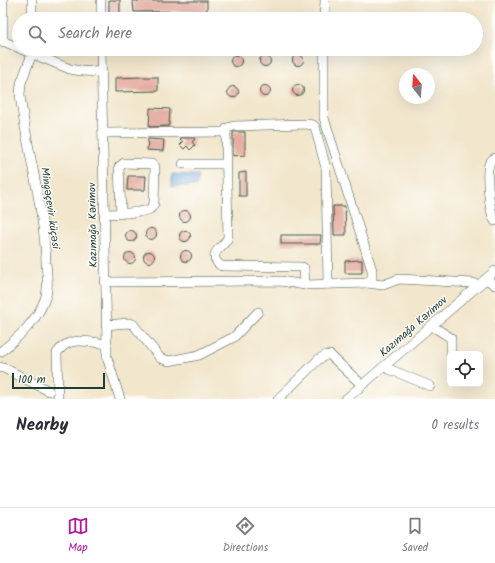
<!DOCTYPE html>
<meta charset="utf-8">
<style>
:root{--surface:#fff;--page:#f2f2f3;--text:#2b2b33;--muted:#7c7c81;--line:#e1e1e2;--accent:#b5179e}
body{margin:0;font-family:Kalam,sans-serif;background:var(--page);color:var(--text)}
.controls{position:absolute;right:12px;bottom:12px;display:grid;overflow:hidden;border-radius:6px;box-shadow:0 4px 16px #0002}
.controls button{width:36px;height:36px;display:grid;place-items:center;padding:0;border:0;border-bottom:1px solid var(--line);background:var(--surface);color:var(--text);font:20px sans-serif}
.compass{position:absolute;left:399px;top:68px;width:36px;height:36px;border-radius:50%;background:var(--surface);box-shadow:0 4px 16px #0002;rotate:343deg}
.scale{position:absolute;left:12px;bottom:10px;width:93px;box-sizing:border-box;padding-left:4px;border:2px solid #1f3d34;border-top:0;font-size:11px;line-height:14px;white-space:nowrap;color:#1f3d34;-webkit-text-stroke:3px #fdfcf7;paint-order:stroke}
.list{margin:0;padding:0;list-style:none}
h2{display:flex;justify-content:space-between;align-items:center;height:52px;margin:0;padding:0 16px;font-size:17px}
h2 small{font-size:13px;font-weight:400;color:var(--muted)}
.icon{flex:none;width:22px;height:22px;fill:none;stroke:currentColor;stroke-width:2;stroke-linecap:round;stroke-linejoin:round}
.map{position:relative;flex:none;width:495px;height:399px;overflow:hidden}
.search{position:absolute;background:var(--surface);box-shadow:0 4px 16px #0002;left:12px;right:12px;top:12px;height:44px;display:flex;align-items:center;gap:10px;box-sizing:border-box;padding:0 14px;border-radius:22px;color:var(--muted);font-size:15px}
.sheet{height:108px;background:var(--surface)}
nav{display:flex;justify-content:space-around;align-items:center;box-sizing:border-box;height:56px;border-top:1px solid var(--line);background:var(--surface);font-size:11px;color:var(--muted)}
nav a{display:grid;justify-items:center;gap:2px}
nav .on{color:var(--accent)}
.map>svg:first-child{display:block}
</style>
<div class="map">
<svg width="495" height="399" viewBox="0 0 495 399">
<rect width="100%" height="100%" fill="#fdfcf7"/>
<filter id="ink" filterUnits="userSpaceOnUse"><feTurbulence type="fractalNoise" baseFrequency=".025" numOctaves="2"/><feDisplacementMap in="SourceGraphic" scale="8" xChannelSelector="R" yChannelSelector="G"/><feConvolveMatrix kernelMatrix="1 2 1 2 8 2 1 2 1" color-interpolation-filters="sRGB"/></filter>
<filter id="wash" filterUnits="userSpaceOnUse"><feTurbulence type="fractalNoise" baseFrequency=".012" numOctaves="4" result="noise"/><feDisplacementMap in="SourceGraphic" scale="16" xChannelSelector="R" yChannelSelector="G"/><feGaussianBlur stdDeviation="0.9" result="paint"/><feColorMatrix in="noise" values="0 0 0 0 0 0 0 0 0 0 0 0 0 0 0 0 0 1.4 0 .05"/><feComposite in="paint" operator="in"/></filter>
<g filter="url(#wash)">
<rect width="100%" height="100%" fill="#f2e6cc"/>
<polygon fill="#71a5dd" stroke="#487188" points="172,174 198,175 197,186 172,186"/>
<g id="blocks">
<g fill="#e6aea3">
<rect x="109" y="0" width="11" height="19"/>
<polygon points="133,1 207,1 207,11 134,12"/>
<circle cx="298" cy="60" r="5.5"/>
<circle cx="236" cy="61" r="5.5"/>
<circle cx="265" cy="61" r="5.5"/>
<polygon points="141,77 158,77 158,91 115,92 115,78"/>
<circle cx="298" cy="90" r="5.5"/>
<circle cx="265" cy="91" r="5.5"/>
<circle cx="233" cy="92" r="5.5"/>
<polygon points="150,108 170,109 169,126 149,127"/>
<polygon points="233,132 245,132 245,155 233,156"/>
<polygon points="181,138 194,138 195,139 192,142 195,145 190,150 187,146 184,149 180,145 183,142 180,139"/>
<polygon points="148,139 164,140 163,151 147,150"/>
<polygon points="246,172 246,196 239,196 239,173"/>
<polygon points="128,176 146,176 145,190 127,190"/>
<polygon points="333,206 345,206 346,235 334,235"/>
<circle cx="185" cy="216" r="5.5"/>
<circle cx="151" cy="234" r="5.5"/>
<circle cx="185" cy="236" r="5.5"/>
<circle cx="131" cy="236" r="5.5"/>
<polygon points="281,235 321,235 320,244 281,244"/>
<circle cx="186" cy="256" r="5.5"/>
<circle cx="149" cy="257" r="5.5"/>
<circle cx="130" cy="258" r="5.5"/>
<polygon points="362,260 362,273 345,273 345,261"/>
</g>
</g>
</g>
<g filter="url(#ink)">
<use href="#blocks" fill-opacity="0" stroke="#3f564b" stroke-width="1"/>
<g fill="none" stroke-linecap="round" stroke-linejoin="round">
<defs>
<g id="minor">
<polyline points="101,0 101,19"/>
<polyline points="32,19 32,0"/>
<polyline points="324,19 325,0"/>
<polyline points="3,41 3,0"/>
<polyline points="0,42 3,41 19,48"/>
<polyline points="21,49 70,69 81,71 101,72"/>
<polyline points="101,49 107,344 107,357 120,399"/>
<polyline points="103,133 226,132"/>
<path d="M495 158 493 159C492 160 490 162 489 164 486 174 489 212 495 221"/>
<polyline points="183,164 226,164"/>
<path d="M104 214C113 214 143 213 150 209 152 208 152 206 154 204L155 167 153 164 124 163 119 167 121 214"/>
<polyline points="486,279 495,285"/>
<polyline points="105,282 281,281 305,285 367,283 372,278 372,270 324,118 324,49"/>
<polyline points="367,283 383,285 399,279 473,283 478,285"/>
<path d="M305 285 304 268 302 267 222 266C218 264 219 265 217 262 209 251 225 247 228 237L226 132 227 128 234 126 306 124 313 125 315 127 326 168 328 284"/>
<polyline points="106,325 128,323 133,324 160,358 169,361 199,355 234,337 258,312"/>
<polyline points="432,326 451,338 451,354"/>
<path d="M0 352C18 338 37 321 45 299 49 288 47 275 46 263 44 206 27 151 20 95L21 83 32 54V49"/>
<polyline points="0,367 6,369 49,391"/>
<polyline points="384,367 430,386"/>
<path d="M58 399 57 353C69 335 88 342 107 344"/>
<polyline points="278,399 319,359 326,355 330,355 362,385"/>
<polyline points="346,399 495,271"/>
</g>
</defs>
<use href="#minor" stroke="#3f564b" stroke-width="10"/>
<use href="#minor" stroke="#fff" stroke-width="9"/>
</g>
</g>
<g text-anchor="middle" stroke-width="3" stroke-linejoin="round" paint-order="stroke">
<g font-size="11" fill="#1f3d34" stroke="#fdfcf7">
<text transform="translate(51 208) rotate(82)" y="4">Mingəçevir küçəsi</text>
<text transform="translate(92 225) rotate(-91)" y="4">Kazımağa Kərimov</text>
<text transform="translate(413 326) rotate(-41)" y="4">Kazımağa Kərimov</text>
</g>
</g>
</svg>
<div class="controls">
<button><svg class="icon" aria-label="locate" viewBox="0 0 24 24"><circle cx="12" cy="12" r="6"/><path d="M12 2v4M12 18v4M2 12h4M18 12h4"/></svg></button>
</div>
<svg class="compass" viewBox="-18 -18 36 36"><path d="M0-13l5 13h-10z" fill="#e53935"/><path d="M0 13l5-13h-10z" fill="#7c7c81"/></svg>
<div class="scale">100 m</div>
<div class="search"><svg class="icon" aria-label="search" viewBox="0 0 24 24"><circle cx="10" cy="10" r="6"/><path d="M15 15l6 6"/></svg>Search here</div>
</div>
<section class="sheet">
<h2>Nearby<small>0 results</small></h2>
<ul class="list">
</ul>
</section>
<nav>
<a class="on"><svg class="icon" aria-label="map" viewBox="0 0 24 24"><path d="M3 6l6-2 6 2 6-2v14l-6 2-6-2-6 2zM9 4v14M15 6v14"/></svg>Map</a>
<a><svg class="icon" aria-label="directions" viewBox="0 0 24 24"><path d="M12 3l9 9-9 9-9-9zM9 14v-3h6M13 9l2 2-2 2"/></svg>Directions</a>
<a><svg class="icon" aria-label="saved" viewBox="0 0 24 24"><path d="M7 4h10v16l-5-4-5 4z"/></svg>Saved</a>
</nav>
